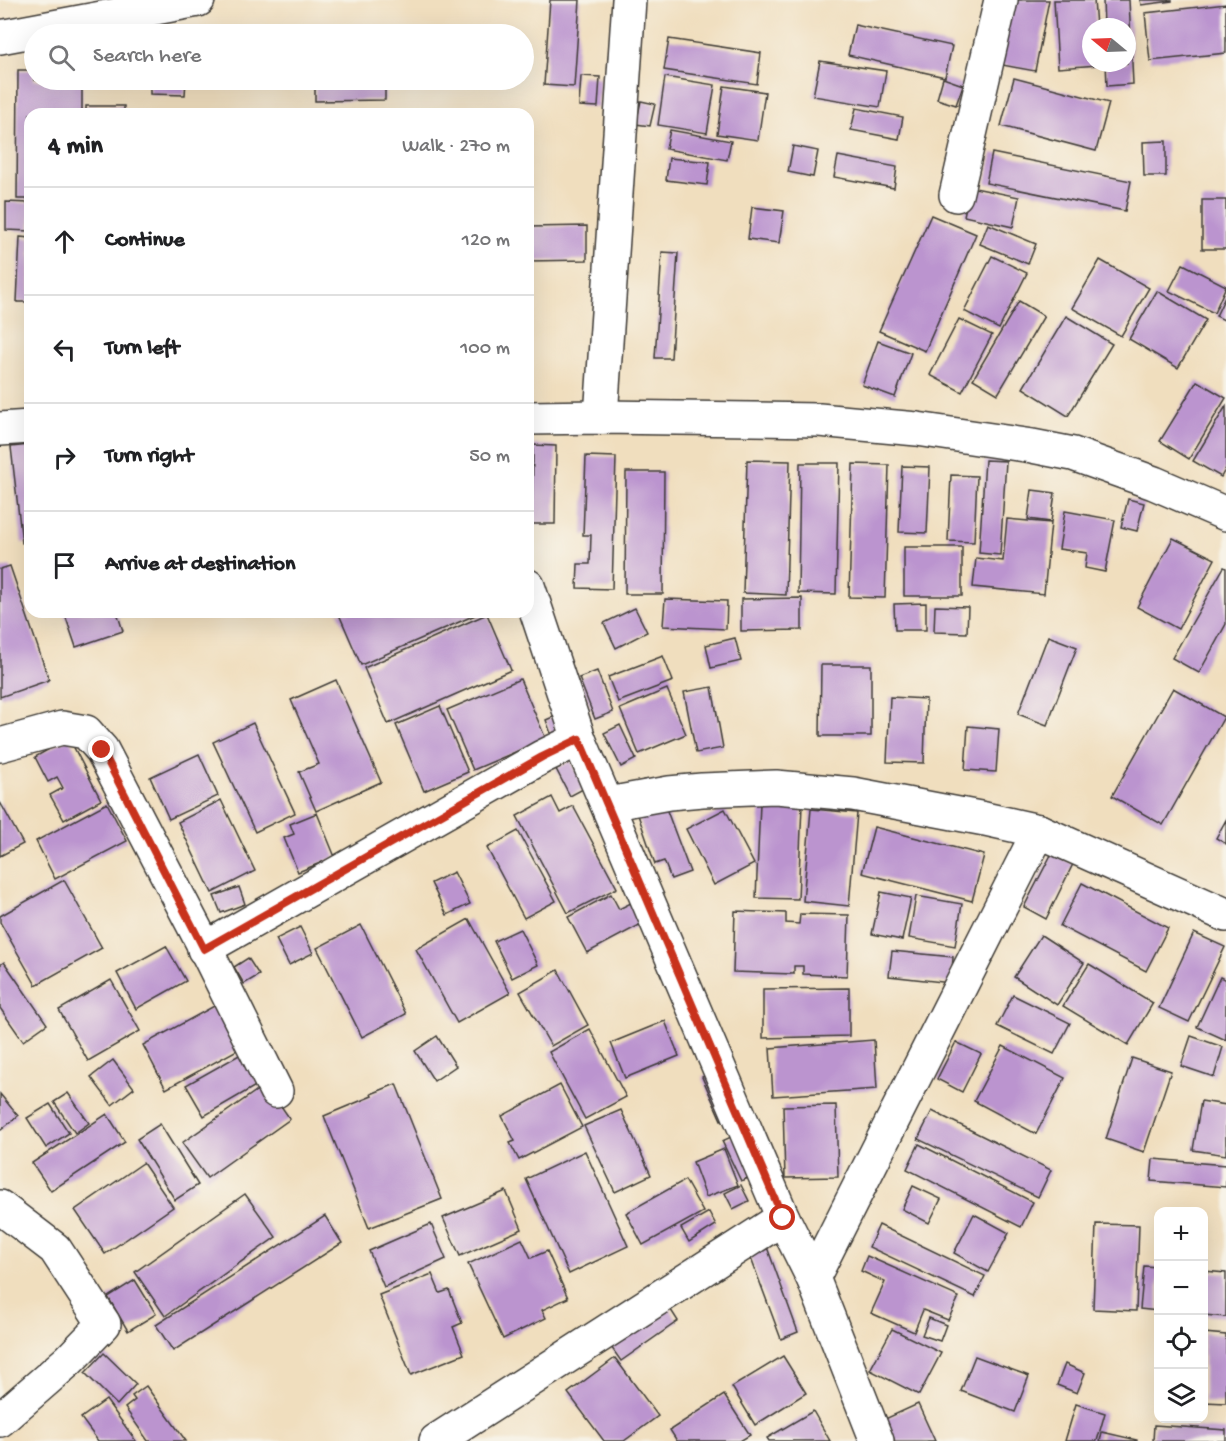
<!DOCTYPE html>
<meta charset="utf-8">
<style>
:root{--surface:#fff;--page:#f6f6f6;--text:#202124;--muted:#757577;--line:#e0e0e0}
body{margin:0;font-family:"Gochi Hand",sans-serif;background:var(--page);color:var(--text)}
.controls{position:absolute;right:18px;bottom:18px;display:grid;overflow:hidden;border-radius:12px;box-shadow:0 6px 24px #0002}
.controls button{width:54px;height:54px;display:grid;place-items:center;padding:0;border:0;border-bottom:2px solid var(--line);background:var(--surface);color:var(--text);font:30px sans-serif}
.compass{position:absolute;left:1082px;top:18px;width:54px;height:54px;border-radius:50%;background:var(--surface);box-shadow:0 6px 24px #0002;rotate:289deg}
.stop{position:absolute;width:18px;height:18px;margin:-14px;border:4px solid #c8321e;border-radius:50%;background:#fff}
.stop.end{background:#c8321e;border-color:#fff;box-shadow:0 2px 6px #0008}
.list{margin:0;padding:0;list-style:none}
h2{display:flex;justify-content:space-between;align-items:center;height:78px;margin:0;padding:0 24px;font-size:26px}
h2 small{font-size:20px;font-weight:400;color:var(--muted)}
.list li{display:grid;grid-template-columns:39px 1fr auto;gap:18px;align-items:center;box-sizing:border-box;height:108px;padding:0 24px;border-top:2px solid var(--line)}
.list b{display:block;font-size:22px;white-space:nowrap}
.list em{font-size:20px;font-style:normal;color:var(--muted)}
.icon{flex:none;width:33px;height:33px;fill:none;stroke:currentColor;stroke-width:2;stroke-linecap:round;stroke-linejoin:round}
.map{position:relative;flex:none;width:1226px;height:1441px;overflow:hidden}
.search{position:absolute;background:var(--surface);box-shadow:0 6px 24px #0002;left:24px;top:24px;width:510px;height:66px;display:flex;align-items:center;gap:15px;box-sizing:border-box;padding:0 21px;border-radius:33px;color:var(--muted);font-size:22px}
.panel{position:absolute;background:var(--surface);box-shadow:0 6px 24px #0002;left:24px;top:108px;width:510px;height:510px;border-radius:18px}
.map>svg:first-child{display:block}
</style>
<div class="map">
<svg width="1226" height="1441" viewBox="0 0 1226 1441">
<rect width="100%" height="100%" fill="#f7f3e8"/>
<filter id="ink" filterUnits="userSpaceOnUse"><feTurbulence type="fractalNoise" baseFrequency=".0167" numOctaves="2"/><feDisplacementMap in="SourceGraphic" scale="12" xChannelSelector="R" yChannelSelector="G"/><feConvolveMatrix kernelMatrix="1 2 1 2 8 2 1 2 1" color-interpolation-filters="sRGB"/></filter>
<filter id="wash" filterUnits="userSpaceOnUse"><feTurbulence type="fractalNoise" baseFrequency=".008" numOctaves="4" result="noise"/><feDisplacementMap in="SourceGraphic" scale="24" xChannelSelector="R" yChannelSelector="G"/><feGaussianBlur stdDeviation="1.35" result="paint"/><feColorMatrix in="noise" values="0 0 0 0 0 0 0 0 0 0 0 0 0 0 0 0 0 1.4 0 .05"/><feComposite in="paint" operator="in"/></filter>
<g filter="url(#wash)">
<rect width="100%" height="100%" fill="#f0debe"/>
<g id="blocks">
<g fill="#bb94cf">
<polygon points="550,0 580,0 574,87 544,85"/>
<polygon points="1010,0 1049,0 1035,71 997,64"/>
<polygon points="1054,0 1094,0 1096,27 1091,27 1091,63 1098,63 1098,65 1058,68"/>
<polygon points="1103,0 1129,0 1133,84 1107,86 1106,63 1127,63 1127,27 1104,27"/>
<polygon points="1140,0 1172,0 1172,1 1141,5"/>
<polygon points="1226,4 1226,53 1150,61 1145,13"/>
<polygon points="855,25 952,46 945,77 848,55"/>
<polygon points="669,39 761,53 757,84 664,70"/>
<polygon points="820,61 886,71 880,107 813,96"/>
<polygon points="18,70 34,70 34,80 82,80 82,114 30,114 30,199 17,199"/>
<polygon points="581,76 600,77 598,107 579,106"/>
<polygon points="665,77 715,85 707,133 658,125"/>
<polygon points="943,78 963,85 956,105 937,99"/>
<polygon points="1014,78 1109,103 1096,151 1001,126"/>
<polygon points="150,80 186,80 185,95 150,94"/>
<polygon points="315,80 385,80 385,100 315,101"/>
<polygon points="724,86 765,92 758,140 717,134"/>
<polygon points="641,101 655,104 650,126 636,124"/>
<rect x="86" y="106" width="38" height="8"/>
<polygon points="856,108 903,117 899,139 851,130"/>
<polygon points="670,130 731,141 727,160 666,149"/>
<polygon points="1166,141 1166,176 1144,176 1143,142"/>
<polygon points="793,146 818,151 813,177 788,172"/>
<polygon points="992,153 1131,181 1125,211 986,183"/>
<polygon points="838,156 897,167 894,188 834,177"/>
<polygon points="669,158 710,162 707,185 666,180"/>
<polygon points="970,187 1019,197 1013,227 964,216"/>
<rect x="1202" y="200" width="24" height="49"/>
<polygon points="6,202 30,203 30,231 6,230"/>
<polygon points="752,207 784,211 779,243 748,239"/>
<polygon points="931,215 976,234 925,351 879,331"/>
<polygon points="988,224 1036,244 1028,264 980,244"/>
<polygon points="587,226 587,260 528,261 528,227"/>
<polygon points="20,237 30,238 30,302 17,302"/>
<polygon points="662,252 678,253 671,358 655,358"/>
<polygon points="992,256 1027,273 999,329 964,311"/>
<polygon points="1100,260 1149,288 1121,336 1072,308"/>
<polygon points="1183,264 1226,286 1214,313 1169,291"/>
<polygon points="1157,291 1206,320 1178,368 1129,339"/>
<polygon points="1226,295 1226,321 1216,316"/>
<polygon points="1019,301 1044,316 998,394 973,379"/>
<polygon points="1066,316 1112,344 1068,416 1023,388"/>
<polygon points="959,319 992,335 962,392 930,375"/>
<polygon points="878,341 911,353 895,397 862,385"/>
<polygon points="1197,381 1226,398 1189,459 1160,441"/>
<polygon points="1226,406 1226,468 1221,477 1193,461"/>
<polygon points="30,445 30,542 22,543 11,447"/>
<polygon points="533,445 556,446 555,524 532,524"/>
<polygon points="586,456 616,457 612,589 577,588 578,564 590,564 591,535 583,535"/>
<polygon points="747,460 790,461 786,595 743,593"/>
<polygon points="985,460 1006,461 1000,555 979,553"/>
<polygon points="800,463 839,463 836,594 798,593"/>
<polygon points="853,464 889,465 885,598 849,597"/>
<polygon points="902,466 930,467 927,533 899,532"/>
<polygon points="626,472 664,472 663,594 625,594"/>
<polygon points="951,475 977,476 974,542 948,541"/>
<polygon points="1032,490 1055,493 1051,522 1028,519"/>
<polygon points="1128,499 1144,503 1137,531 1121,527"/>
<polygon points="1065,511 1115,520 1105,572 1085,568 1087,553 1059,549"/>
<polygon points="1007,519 1051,523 1044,594 973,587 976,558 1003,561"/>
<polygon points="1173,538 1215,559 1178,629 1137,607"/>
<rect x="904" y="547" width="58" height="49"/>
<polygon points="10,566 49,680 0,697 0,569"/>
<polygon points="1224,567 1226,568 1226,624 1199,673 1172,658"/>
<polygon points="802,598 802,630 741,631 741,599"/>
<polygon points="665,599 727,601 726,629 663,626"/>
<polygon points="926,603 926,630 895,630 894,604"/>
<polygon points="935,606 968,607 967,633 934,632"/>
<polygon points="635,608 647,632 616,648 604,623"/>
<polygon points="64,612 117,612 123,631 76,647"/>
<polygon points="338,612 482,612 361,665"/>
<polygon points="487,614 511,670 388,724 364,668"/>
<polygon points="1048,636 1077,647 1047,725 1018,714"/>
<polygon points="735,638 741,661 711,668 706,645"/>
<polygon points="663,656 673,681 618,702 608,677"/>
<polygon points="821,665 871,665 871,736 820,736"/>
<polygon points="597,671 613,712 595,719 579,678"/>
<polygon points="520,679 546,739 473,770 447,710"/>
<polygon points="336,680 381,782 316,811 299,772 319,764 291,700"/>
<polygon points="712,687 723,748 696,753 684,692"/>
<polygon points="1173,688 1224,717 1163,825 1112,796"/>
<polygon points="667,689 686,734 639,754 620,709"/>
<polygon points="890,697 926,699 924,763 887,762"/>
<polygon points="440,706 468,772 424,791 396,725"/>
<polygon points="560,714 567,733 553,739 546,720"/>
<polygon points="253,723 295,813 255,832 213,742"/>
<polygon points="620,725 636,759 621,767 604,733"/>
<polygon points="968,726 999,729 996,772 965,770"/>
<polygon points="69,738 101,800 64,820 50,795 63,788 57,777 48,782 35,757"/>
<polygon points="199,754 218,796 169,819 150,777"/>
<polygon points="571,761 585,788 570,796 556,769"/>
<polygon points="552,797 560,813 573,806 617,888 568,913 517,816"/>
<polygon points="221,800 255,871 212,893 178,822"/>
<polygon points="0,802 23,844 0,856"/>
<polygon points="107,803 127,841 55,879 36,841"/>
<polygon points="664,803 690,872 671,879 664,861 655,864 637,812"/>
<polygon points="760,803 802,805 798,899 756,898"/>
<polygon points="725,809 754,864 714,885 686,829"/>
<polygon points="811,809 857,813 849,906 803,901"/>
<polygon points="317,813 335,857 298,872 284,838 294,834 290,824"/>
<polygon points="1226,820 1226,844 1216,838"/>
<polygon points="874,827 984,855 972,901 862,873"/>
<polygon points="518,831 556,901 524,918 487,848"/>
<polygon points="1052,853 1073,864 1046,919 1024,907"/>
<polygon points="454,872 470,904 447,915 431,883"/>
<polygon points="64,880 102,948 36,985 0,922 0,916"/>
<polygon points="1082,883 1168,928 1146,971 1060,926"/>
<polygon points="239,887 245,904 221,913 214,896"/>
<polygon points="881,892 911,898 902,940 872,934"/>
<polygon points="611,894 619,909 639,899 649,920 587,953 568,917"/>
<polygon points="916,896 962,904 955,946 909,938"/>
<polygon points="735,911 786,913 786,923 799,924 800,914 849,915 847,976 803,974 803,966 794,966 794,974 733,972"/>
<polygon points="469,919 510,993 457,1023 416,949"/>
<polygon points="361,925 406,1014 362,1037 317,948"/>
<polygon points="300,927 313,953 289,965 276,939"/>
<polygon points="520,929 538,965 512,978 494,941"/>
<polygon points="1194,933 1225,947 1189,1022 1159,1008"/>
<polygon points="1041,935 1084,963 1057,1005 1014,977"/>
<polygon points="166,946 186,981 136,1009 117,973"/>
<polygon points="892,951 953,957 951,983 889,976"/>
<polygon points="248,958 259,975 244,984 234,967"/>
<polygon points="4,962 47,1024 23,1041 0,1008 0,965"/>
<polygon points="1089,964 1153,1003 1128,1045 1063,1006"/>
<polygon points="558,970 588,1025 551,1046 520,992"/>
<polygon points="1220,977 1226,980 1226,1040 1197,1027"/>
<polygon points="111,980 140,1031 88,1061 59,1010"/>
<polygon points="849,988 849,1036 763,1038 763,989"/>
<polygon points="1013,995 1070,1023 1054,1054 997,1026"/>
<polygon points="216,1005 239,1049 166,1089 143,1045"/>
<polygon points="665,1021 679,1056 625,1078 611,1043"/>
<polygon points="590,1029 626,1097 585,1119 549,1052"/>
<polygon points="437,1036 456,1066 434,1081 415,1051"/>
<polygon points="1191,1036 1223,1047 1214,1077 1181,1066"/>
<polygon points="874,1040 877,1089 773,1096 770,1048"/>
<polygon points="956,1042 981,1054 962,1092 937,1079"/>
<polygon points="1003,1046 1065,1078 1036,1134 974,1101"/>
<polygon points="241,1054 259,1084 204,1116 186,1085"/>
<polygon points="1132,1058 1171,1071 1144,1152 1106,1139"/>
<polygon points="113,1060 134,1088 112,1105 91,1077"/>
<polygon points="714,1071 734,1114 721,1120 702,1077"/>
<polygon points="266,1084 290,1119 207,1178 182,1143"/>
<polygon points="396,1084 442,1199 369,1228 324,1116 372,1096 371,1094"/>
<polygon points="560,1085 582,1127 519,1160 510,1143 515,1141 502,1116"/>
<polygon points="68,1093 89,1123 75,1133 54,1102"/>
<polygon points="0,1094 18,1116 1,1130 0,1129"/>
<polygon points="1201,1101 1226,1105 1226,1155 1193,1150"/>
<polygon points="50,1104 69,1133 46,1148 27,1118"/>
<polygon points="836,1105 838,1177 785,1178 783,1106"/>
<polygon points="621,1110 651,1175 615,1192 584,1126"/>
<polygon points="932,1111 1051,1170 1038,1197 918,1139"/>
<polygon points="107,1114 125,1142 51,1191 32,1163"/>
<polygon points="160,1124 198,1185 175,1200 137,1139"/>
<polygon points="740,1133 758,1173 741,1181 722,1141"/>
<polygon points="919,1144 1033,1202 1021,1227 907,1169"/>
<polygon points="724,1149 738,1185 706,1197 693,1162"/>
<polygon points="585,1151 628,1246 569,1274 526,1179"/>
<polygon points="1153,1159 1226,1165 1226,1187 1151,1181"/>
<polygon points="143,1163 173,1207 105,1254 75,1210"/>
<polygon points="685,1180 703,1212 643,1245 626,1213"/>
<polygon points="741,1185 749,1201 733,1209 725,1193"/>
<polygon points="913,1186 941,1199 929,1223 902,1209"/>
<polygon points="506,1191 522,1229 460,1256 443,1218"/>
<polygon points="245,1194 276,1237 165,1316 135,1272"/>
<polygon points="709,1212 716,1225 689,1242 681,1228"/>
<polygon points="974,1214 1009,1233 988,1272 954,1253"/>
<polygon points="325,1216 342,1243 173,1351 156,1325"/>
<polygon points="431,1224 446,1259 384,1287 369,1251"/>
<polygon points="1096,1224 1139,1225 1136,1311 1093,1309"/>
<polygon points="879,1225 985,1276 975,1297 869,1247"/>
<polygon points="522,1239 531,1258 547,1251 568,1298 542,1310 546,1318 503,1339 468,1264"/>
<polygon points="767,1247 798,1332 781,1339 749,1253"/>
<polygon points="867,1256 959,1297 948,1320 923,1310 914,1332 871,1313 885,1282 861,1271"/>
<polygon points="1144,1266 1158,1267 1158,1311 1140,1309"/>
<polygon points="1204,1271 1226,1273 1226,1317 1204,1315"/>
<polygon points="432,1274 440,1293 449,1290 462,1323 453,1327 464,1354 411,1375 379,1295"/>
<polygon points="135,1280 156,1314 128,1331 108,1297"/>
<polygon points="662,1296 678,1321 621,1361 604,1337"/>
<polygon points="929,1318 946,1325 940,1341 922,1335"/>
<polygon points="892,1329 941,1353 919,1395 870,1370"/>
<polygon points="1204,1333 1226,1335 1226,1403 1204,1402"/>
<polygon points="104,1353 136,1384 117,1405 85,1373"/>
<polygon points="783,1356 806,1393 755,1425 732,1387"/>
<polygon points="975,1356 1029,1376 1015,1412 961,1391"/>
<polygon points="615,1358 658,1416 624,1441 604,1441 568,1393"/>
<polygon points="1065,1364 1085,1373 1077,1393 1057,1385"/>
<polygon points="146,1386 186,1441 148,1441 125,1408 135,1400 132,1396"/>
<polygon points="724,1395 750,1435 740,1441 677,1441 670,1430"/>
<polygon points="106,1400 136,1441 98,1441 81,1418"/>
<polygon points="918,1404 935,1441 895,1441 885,1419"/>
<polygon points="1076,1404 1105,1413 1097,1441 1065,1441"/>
<polygon points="813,1411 830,1441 769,1441 767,1438"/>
<polygon points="1154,1425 1226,1430 1226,1441 1153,1441"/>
<polygon points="1102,1432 1137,1440 1137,1441 1100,1441"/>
</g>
</g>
</g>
<g filter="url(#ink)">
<use href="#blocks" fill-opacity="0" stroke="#3c3934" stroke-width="1.5"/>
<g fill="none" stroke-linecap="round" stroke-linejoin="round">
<defs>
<g id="minor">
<polyline points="0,37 198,0"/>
<polyline points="956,195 1001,0"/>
<polyline points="601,417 629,0"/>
<polyline points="528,418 601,417 819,420 917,429 1032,446 1073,454 1154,483 1226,514"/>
<polyline points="0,429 30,427"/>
<polyline points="528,586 579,739 783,1218 813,1278 877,1441"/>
<polyline points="0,745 62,728 86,732 102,750 201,940 276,1091"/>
<polyline points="608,804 669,793 702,790 776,787 853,794 985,819 1039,831 1226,915"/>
<polyline points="204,949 542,757 579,739"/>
<polyline points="0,1207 55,1249 104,1324 69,1360 0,1420"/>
<polyline points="813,1278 1039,831"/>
<polyline points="436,1441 783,1218"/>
</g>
</defs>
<use href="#minor" stroke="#3c3934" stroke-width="36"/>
<use href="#minor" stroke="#fff" stroke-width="33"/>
</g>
</g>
<g fill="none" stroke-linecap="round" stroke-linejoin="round" filter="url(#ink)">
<polyline stroke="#c8321e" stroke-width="8" points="102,750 204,949 542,757 579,739 783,1218"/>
</g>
</svg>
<div class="controls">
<button>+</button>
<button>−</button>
<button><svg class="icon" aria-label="locate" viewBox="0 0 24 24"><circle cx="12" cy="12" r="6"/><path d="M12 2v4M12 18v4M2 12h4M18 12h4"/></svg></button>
<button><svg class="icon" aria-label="layers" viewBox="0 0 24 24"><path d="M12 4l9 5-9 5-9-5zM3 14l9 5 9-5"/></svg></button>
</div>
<svg class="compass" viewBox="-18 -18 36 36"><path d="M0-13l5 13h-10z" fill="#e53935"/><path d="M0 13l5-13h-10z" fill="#757577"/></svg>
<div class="stop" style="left:783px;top:1218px"></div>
<div class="stop end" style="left:102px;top:750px"></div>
<div class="search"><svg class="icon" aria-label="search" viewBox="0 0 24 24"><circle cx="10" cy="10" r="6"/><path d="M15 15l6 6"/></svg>Search here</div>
<section class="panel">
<h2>4 min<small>Walk · 270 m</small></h2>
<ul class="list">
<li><svg class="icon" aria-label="ahead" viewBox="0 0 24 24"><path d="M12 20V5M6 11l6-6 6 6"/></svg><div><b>Continue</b></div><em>120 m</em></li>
<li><svg class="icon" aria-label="left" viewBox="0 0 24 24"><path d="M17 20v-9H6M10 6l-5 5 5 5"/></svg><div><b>Turn left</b></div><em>100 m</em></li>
<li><svg class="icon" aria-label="right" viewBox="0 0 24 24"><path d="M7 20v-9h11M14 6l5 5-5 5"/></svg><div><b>Turn right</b></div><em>50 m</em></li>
<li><svg class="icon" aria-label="arrive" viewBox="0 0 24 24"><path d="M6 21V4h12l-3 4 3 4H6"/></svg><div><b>Arrive at destination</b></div></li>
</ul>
</section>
</div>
